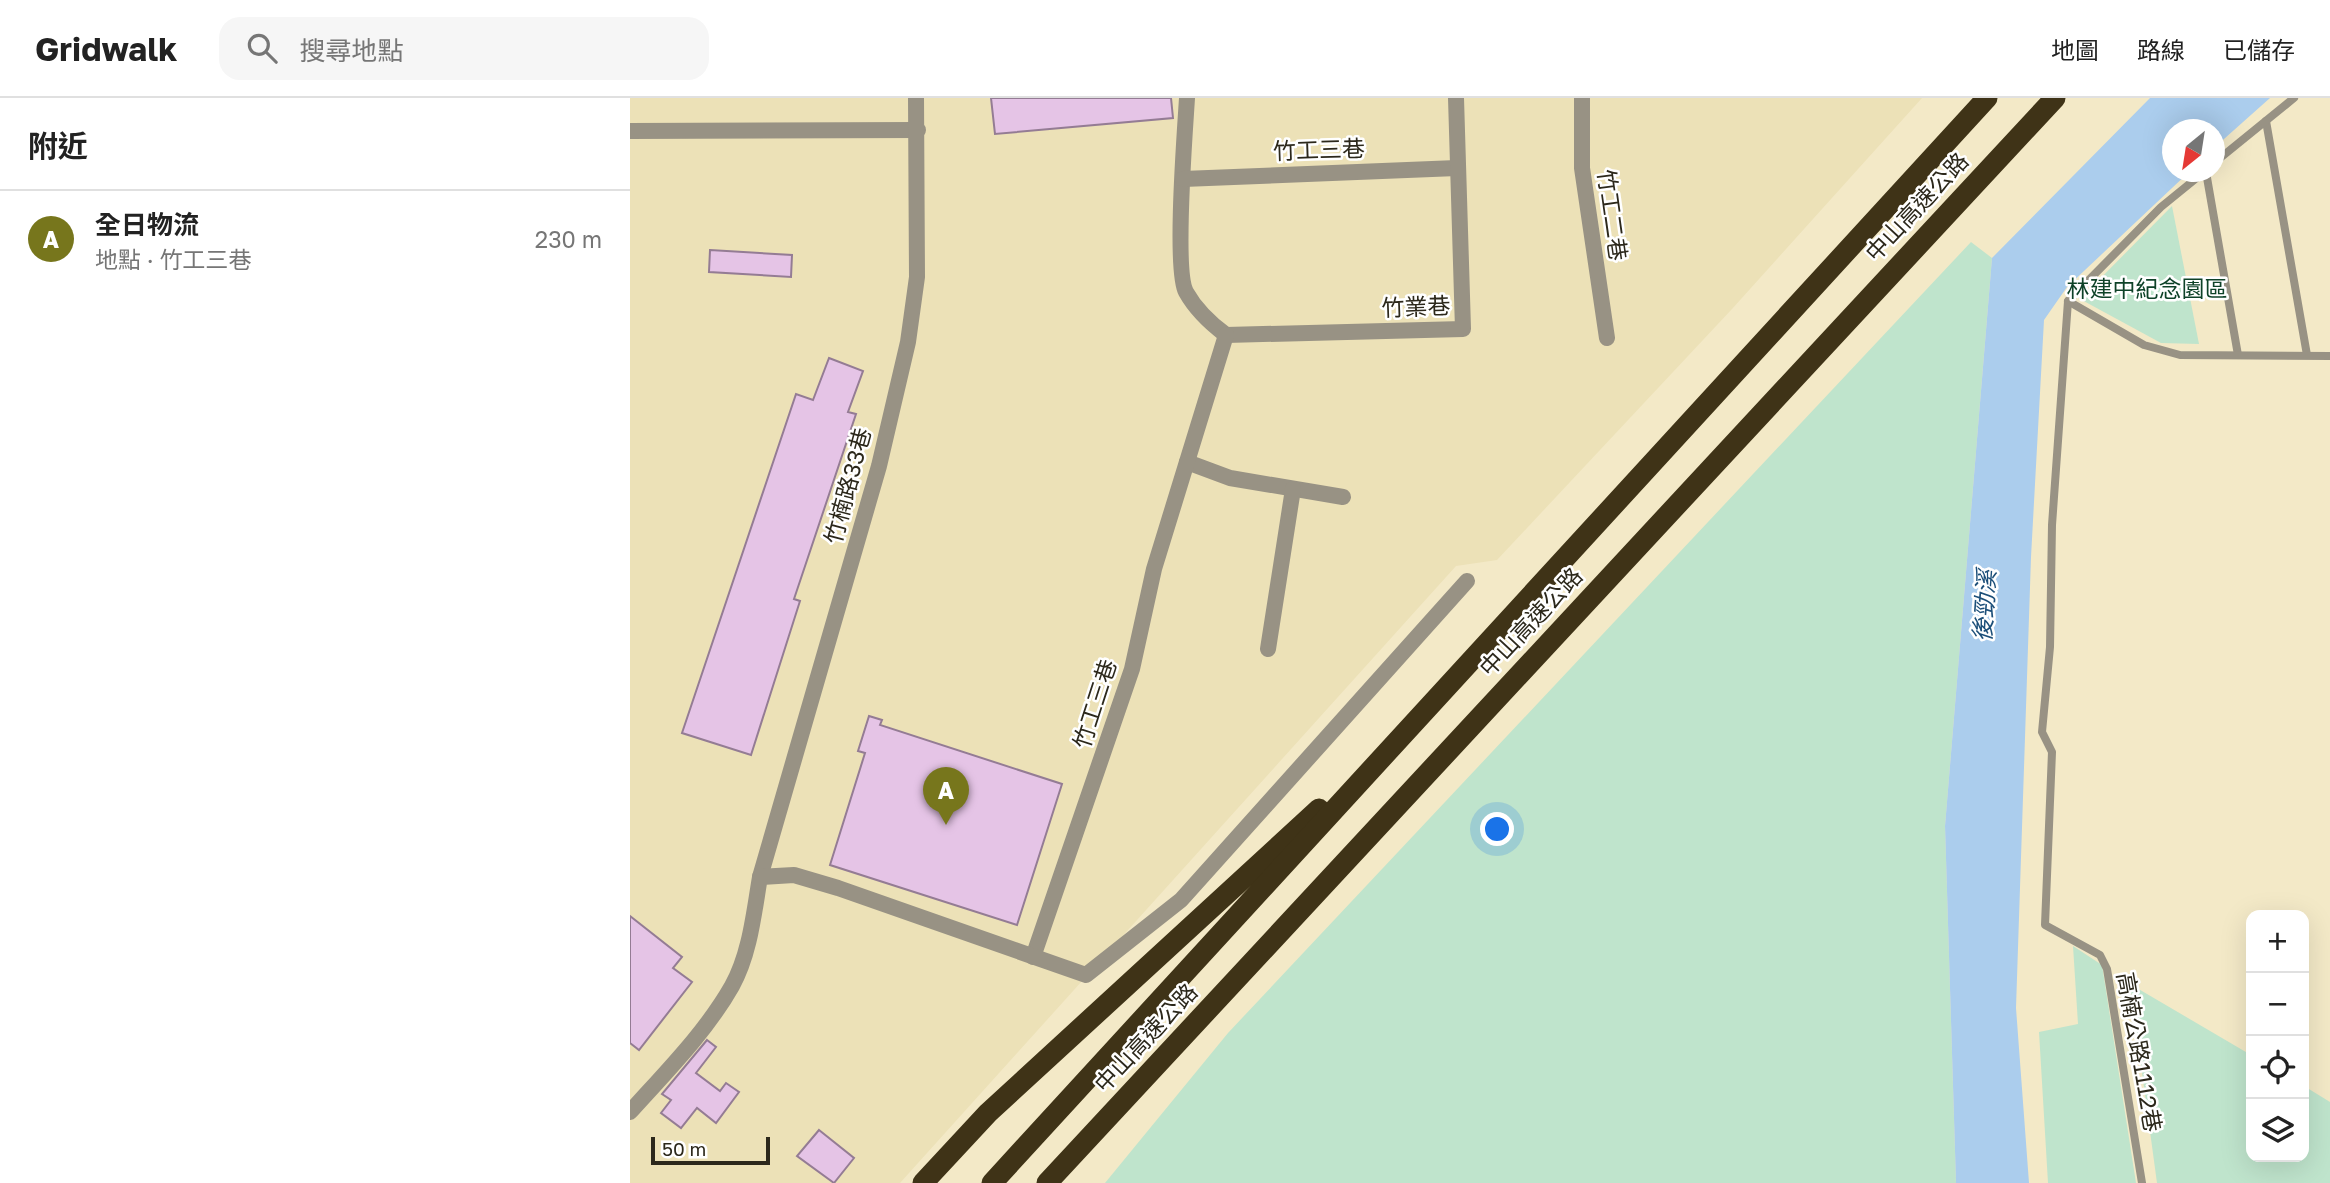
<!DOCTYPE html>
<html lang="zh-TW">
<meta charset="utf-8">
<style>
:root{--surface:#fff;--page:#f6f6f6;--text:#222;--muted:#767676;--line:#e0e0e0;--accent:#77761c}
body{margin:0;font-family:"Golos Text","Noto Sans TC",sans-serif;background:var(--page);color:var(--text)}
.controls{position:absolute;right:21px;bottom:21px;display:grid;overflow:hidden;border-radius:14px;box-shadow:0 7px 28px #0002}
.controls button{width:63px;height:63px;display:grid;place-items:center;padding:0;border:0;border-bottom:2px solid var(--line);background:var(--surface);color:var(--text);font:35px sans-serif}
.compass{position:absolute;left:1532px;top:21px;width:63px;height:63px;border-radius:50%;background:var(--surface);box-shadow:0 7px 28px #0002;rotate:210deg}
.scale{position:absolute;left:21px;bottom:18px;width:119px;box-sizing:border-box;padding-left:7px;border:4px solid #2c281b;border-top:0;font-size:19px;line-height:24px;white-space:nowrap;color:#2c281b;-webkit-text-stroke:5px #fff;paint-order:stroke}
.you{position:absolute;left:868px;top:732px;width:24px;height:24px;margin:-18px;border:5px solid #fff;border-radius:50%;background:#1a73e8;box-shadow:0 0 0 10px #1a73e833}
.badge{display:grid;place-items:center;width:46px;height:46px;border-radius:50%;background:var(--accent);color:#fff;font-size:23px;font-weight:700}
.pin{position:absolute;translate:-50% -58px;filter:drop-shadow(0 2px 4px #0008)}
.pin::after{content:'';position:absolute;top:37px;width:24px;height:21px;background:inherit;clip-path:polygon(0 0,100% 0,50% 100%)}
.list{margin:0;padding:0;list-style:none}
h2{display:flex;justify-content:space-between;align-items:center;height:91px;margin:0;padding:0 28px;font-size:30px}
h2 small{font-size:23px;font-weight:400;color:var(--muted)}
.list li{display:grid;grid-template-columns:46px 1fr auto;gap:21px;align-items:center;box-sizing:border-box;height:98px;padding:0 28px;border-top:2px solid var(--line)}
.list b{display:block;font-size:26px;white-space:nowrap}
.list p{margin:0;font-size:23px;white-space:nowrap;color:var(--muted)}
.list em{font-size:23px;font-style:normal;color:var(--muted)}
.icon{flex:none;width:38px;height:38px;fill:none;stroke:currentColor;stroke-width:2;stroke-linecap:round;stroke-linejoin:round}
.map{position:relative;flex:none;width:1700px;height:1085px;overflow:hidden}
header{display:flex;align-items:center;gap:42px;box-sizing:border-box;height:98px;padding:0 35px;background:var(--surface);border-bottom:2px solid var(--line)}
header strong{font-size:33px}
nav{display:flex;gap:38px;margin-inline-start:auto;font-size:24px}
.search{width:490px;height:63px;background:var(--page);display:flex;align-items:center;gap:18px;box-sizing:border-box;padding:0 24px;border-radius:21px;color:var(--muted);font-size:26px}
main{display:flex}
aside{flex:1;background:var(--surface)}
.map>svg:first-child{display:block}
</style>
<header>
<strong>Gridwalk</strong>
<div class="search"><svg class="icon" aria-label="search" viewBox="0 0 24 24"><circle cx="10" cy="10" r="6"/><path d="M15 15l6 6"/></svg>搜尋地點</div>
<nav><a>地圖</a><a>路線</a><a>已儲存</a></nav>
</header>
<main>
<aside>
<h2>附近<small></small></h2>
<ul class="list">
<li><span class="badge">A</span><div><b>全日物流</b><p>地點 · 竹工三巷</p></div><em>230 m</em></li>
</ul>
</aside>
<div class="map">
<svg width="1700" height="1085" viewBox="0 0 1700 1085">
<rect width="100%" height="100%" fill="#f3e9c7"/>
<polygon fill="#ece1b7" points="0,0 1292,0 1102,211 867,462 826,468 270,1085 0,1085"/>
<g fill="#bfe4cc">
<polygon points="1542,108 1569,246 1531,245 1450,201"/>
<polygon points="1341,144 1362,160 1315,728 1326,1085 475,1085 598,935"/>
<polygon points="1443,848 1472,867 1506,1085 1418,1085 1409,934 1448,926"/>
<polygon points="1500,886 1621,957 1621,1059 1674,1059 1674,988 1700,1004 1700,1085 1527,1085"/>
</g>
<polygon fill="#abcded" points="1520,0 1640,0 1585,49 1584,32 1542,32 1542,74 1559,74 1437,189 1414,222 1401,459 1386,910 1399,1085 1326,1085 1315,728 1362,160"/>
<g fill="#e5c4e6" stroke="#947c94" stroke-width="2">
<polygon points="361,0 541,0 543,20 365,36"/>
<polygon points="80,152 162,157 161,179 79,174"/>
<polygon points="199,260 233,273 218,314 226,316 164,501 170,503 121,657 52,635 166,296 183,302"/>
<polygon points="239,618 252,622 250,627 432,686 387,827 200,767 235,655 228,653"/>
<polygon points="0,818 52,859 43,870 62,884 9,952 0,945"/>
<polygon points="77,942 86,949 66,975 90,993 96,985 109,994 86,1025 67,1010 51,1030 31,1015 41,1002 32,996"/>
<polygon points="189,1032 224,1060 204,1085 167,1058"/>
</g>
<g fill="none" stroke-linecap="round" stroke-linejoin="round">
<g stroke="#989284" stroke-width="8">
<polyline points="1636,23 1677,257"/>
<polyline points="1584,65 1664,0"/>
<polyline points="1576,74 1608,257"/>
<polyline points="1438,203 1514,247 1550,257 1700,258"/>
<polyline points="1512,1085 1477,871 1470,857 1415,827 1422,654 1412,634 1420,549 1422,427 1438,203 1531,109 1574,74"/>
</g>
<g stroke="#989284" stroke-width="16">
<path d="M557 0C555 33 544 172 556 194 566 212 580 225 596 237"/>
<polyline points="952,0 952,70 977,240"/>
<polyline points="0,33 288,32"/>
<polyline points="553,81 827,70"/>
<polyline points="596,237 833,231 826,0"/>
<polyline points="557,364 600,380 713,399"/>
<polyline points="638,551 663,391"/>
<polyline points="130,779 249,368 278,244 287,179 286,0"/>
<polyline points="403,859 502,571 524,471 596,237"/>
<path d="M0 1014C35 975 76 934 102 888 120 856 124 814 130 779L164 777 208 790 456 877 551 802 837 483"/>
</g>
<g stroke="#3f3317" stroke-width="21">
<polyline points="293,1085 358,1015 689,711"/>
<polyline points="362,1085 1357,0"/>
<polyline points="417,1085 1425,0"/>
</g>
</g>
<g text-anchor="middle" stroke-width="5" stroke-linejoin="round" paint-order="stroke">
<g font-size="23" fill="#2c281b" stroke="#fff">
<text transform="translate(689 52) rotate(-2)" y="8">竹工三巷</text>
<text transform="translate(1287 109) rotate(-47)" y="8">中山高速公路</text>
<text transform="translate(982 117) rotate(82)" y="8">竹工二巷</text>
<text transform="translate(786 209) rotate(-2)" y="8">竹業巷</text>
<text transform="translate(218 388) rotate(-75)" y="8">竹楠路33巷</text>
<text transform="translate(901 524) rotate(-47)" y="8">中山高速公路</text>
<text transform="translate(465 606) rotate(-72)" y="8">竹工三巷</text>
<text transform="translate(516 940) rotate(-47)" y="8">中山高速公路</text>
<text transform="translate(1509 954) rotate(80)" y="8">高楠公路1112巷</text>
</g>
<g font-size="23" fill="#0e4228" stroke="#fff">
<text x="1517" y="199">林建中紀念園區</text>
</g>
<g font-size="24" font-style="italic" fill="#1c4f79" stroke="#fff">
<text transform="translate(1355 508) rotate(-86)" y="8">後勁溪</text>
</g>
</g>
</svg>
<div class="controls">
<button>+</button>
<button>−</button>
<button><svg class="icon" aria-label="locate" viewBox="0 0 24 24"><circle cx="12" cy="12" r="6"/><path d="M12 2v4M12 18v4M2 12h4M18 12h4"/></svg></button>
<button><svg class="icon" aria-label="layers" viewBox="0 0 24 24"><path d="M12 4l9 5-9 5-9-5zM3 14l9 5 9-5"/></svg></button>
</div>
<svg class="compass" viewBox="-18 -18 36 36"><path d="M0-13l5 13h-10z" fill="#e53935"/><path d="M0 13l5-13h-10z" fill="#767676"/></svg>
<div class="scale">50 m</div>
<div class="you"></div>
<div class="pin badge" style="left:316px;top:727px">A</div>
</div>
</main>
